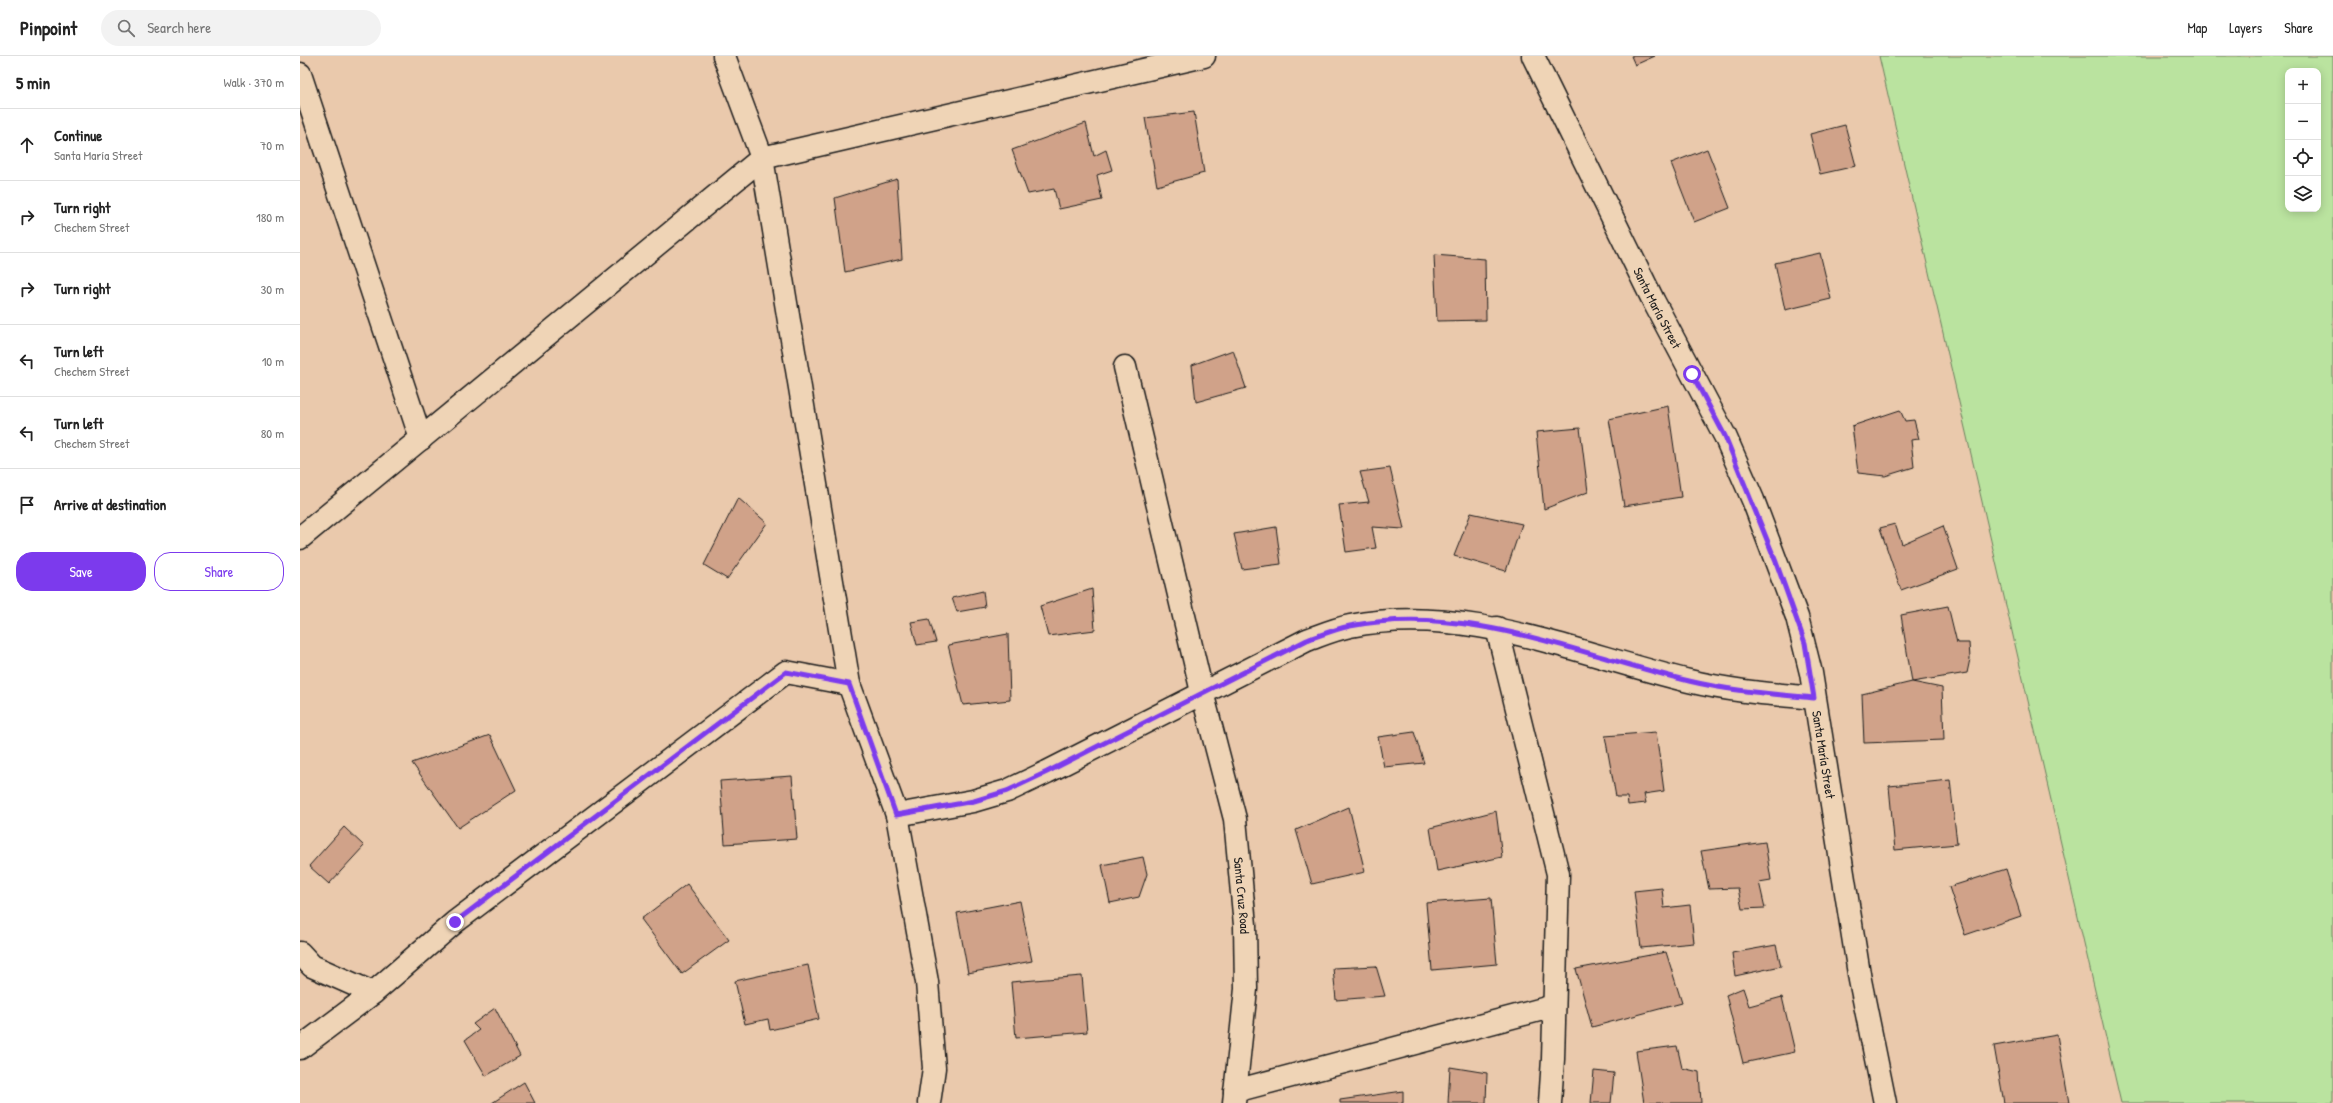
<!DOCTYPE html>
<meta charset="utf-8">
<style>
:root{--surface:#fff;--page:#f2f2f2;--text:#222;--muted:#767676;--line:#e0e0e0;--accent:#7c3aed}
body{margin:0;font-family:"Patrick Hand",sans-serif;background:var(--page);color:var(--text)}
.controls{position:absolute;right:12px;top:12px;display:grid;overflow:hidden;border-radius:8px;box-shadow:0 2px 10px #0003}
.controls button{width:36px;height:36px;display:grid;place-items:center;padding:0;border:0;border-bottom:1px solid var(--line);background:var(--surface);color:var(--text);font:20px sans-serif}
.stop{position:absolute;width:12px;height:12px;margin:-9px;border:3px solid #7c3aed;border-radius:50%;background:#fff}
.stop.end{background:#7c3aed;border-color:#fff;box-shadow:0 1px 4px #0008}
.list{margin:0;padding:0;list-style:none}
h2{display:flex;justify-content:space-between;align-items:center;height:52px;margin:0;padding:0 16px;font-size:17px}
h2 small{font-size:13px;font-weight:400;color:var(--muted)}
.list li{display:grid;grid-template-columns:26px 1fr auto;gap:12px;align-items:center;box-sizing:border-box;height:72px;padding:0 16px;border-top:1px solid var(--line)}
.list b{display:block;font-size:15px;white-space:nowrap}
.list p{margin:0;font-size:13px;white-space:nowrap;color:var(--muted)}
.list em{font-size:13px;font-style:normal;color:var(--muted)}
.actions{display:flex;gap:8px;padding:12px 16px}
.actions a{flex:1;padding:9px 0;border:1px solid var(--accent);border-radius:16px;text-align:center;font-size:14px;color:var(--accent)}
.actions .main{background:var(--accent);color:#fff}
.icon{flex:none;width:22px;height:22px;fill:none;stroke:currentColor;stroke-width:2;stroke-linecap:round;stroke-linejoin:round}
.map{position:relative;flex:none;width:2033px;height:1047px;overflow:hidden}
header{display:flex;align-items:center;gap:24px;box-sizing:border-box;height:56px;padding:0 20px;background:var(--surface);border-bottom:1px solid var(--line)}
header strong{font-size:19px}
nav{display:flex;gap:22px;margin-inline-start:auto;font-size:14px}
.search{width:280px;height:36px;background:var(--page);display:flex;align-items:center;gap:10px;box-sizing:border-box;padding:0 14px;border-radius:22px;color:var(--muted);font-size:15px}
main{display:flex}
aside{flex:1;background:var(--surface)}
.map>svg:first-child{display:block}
</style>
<header>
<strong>Pinpoint</strong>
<div class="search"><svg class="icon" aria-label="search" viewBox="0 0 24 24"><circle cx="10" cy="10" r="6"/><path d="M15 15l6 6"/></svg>Search here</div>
<nav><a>Map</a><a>Layers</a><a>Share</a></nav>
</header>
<main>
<aside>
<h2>5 min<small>Walk · 370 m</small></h2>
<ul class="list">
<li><svg class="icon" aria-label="ahead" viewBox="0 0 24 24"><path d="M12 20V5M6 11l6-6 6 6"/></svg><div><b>Continue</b><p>Santa María Street</p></div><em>70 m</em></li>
<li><svg class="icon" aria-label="right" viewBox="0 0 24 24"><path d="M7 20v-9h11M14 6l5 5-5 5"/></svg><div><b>Turn right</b><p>Chechem Street</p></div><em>180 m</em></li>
<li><svg class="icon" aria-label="right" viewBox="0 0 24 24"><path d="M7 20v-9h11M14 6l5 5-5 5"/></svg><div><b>Turn right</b></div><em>30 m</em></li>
<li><svg class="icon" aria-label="left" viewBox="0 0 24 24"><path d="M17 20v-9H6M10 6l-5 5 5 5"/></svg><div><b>Turn left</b><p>Chechem Street</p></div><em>10 m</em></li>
<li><svg class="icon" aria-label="left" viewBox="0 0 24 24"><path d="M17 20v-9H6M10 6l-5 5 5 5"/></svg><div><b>Turn left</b><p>Chechem Street</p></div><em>80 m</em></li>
<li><svg class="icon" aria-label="arrive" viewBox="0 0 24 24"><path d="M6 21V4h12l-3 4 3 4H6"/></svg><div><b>Arrive at destination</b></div></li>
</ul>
<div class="actions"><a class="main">Save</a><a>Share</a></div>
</aside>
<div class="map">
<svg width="2033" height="1047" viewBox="0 0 2033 1047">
<rect width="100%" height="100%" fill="#eac9ac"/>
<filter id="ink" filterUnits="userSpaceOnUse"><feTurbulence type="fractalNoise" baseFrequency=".025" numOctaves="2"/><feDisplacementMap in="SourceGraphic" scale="8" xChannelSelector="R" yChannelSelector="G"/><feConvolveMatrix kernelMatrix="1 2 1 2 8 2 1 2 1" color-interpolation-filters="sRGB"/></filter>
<g filter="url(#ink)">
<path fill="#bae39f" stroke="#6b805e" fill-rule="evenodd" d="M1579 0H2033V1047H1821ZM1988 15H2018V153H1988Z"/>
<g fill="#d0a289" stroke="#1c1c1c">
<polygon points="1331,0 1355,0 1335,9"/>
<polygon points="894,56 904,117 857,130 845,62"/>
<polygon points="786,67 794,100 806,94 812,114 797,119 802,144 759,153 754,133 728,138 712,94"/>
<polygon points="1545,69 1556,110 1520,118 1510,78"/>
<polygon points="1407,93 1430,152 1394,166 1371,107"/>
<polygon points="597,123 602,203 545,216 535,142"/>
<polygon points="1520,197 1531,243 1485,254 1475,207"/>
<polygon points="1134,199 1185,203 1186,264 1137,265"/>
<polygon points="933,294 946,332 896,346 892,309"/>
<polygon points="1368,350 1381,441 1324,450 1309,363"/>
<polygon points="1600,354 1605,365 1614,364 1619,383 1611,384 1614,411 1585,420 1558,417 1552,370"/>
<polygon points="1280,372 1288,436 1244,453 1236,376"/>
<polygon points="1090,412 1104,473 1072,471 1076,492 1046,496 1039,449 1069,446 1060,416"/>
<polygon points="438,442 467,467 427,523 404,509"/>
<polygon points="1171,457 1222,468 1206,515 1154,500"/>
<polygon points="1595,468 1602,488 1643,470 1658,513 1601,534 1580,472"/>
<polygon points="976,471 981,508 942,513 934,478"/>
<polygon points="792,533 795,574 748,580 740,550"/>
<polygon points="683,535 685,551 657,556 652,542"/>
<polygon points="1648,550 1657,587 1669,587 1670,603 1667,617 1612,626 1601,559"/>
<polygon points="629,563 636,586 617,589 611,566"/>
<polygon points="708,578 710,644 663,649 648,589"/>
<polygon points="1612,626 1642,632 1644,684 1564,687 1562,638"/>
<polygon points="1114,676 1124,707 1084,711 1078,681"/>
<polygon points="1356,676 1364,735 1344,738 1346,747 1328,749 1327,741 1316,741 1305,680"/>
<polygon points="190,679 216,734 158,772 112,707"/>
<polygon points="492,720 497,783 425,788 420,725"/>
<polygon points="1650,724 1657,788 1595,794 1589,730"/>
<polygon points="1049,751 1065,816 1012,828 996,774"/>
<polygon points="1196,755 1202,801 1137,815 1130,772"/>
<polygon points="44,771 64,790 29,828 9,810"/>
<polygon points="1465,786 1471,824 1459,826 1465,852 1442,853 1438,832 1409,833 1401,795"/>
<polygon points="843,801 847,818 839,841 810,847 802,809"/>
<polygon points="1706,813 1721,860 1665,879 1649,831"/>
<polygon points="387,828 429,884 382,918 341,863"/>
<polygon points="1362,832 1364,852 1390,849 1394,887 1341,892 1334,835"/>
<polygon points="1191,842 1197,908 1132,914 1126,847"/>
<polygon points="720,845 732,905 668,917 657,857"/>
<polygon points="1476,889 1481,910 1435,920 1432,897"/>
<polygon points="1366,896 1382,947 1292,971 1276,913"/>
<polygon points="508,909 519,963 470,974 468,963 445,968 435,925"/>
<polygon points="1076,910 1085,940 1036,944 1033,912"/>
<polygon points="782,920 787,976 716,982 711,926"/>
<polygon points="1443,932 1449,950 1482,941 1495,996 1443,1007 1426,939"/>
<polygon points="195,952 220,1000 186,1020 165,984 179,974 173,968"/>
<polygon points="1757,979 1769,1047 1704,1047 1694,990"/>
<polygon points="1377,990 1382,1012 1399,1016 1401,1047 1344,1047 1336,995"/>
<polygon points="1150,1011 1187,1017 1186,1047 1148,1047"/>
<polygon points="1294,1015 1314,1017 1311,1047 1291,1047"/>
<polygon points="224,1026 235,1047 192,1047"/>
<polygon points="1103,1035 1103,1047 1040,1047 1040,1044"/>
</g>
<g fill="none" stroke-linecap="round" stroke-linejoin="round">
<defs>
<g id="street">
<polyline points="424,0 462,102 549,628 597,759 627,926 634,1012 629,1047"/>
<polyline points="0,18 121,383"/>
<path id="s1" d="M825 311 902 636 935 763 945 869 946 933 934 1047"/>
<polyline points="0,482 462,102 904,0"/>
<polyline points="1197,572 1258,818 1253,1003 1250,1047"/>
<path d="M597 759 673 745 707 735 747 716 1007 584C1021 579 1035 573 1050 570 1168 547 1276 598 1389 625 1430 635 1472 638 1514 642"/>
<polyline points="0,897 12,910 73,937"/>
<polyline points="0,992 73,937 155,866 486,616 549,628"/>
<polyline points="935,1035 1254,950"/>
</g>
<g id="secondary">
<path id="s2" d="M1233 0 1354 246 1425 380 1453 444 1497 561 1511 617 1560 924 1585 1047"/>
</g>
</defs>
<use href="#street" stroke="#1c1c1c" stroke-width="25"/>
<use href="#secondary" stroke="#1c1c1c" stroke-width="25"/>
<use href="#street" stroke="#efd4b6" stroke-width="22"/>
<use href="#secondary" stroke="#efd4b6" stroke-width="22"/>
</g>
</g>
<g fill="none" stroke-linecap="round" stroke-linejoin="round" filter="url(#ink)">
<path stroke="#7c3aed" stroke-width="5" d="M155 866 486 616 549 628 596 759 674 745 707 735 747 716 1007 584C1021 579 1035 573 1050 570 1168 547 1276 598 1389 625 1430 635 1472 638 1514 642L1505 587 1476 506 1425 380 1392 318"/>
</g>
<g text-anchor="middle" stroke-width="4" stroke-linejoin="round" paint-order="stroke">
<g font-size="13" fill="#1c1c1c" stroke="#efd4b6">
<text dy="5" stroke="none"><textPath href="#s2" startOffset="281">Santa María Street</textPath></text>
<text dy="5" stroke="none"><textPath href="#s2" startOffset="761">Santa María Street</textPath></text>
<text dy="5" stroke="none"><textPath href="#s1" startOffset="542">Santa Cruz Road</textPath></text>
</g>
</g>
</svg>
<div class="controls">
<button>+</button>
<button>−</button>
<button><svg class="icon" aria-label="locate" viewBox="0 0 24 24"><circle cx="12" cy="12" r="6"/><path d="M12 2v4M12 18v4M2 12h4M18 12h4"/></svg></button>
<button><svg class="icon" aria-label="layers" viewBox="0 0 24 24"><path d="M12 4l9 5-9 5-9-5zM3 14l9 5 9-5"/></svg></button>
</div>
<div class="stop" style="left:1392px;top:318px"></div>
<div class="stop end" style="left:155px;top:866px"></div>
</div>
</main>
